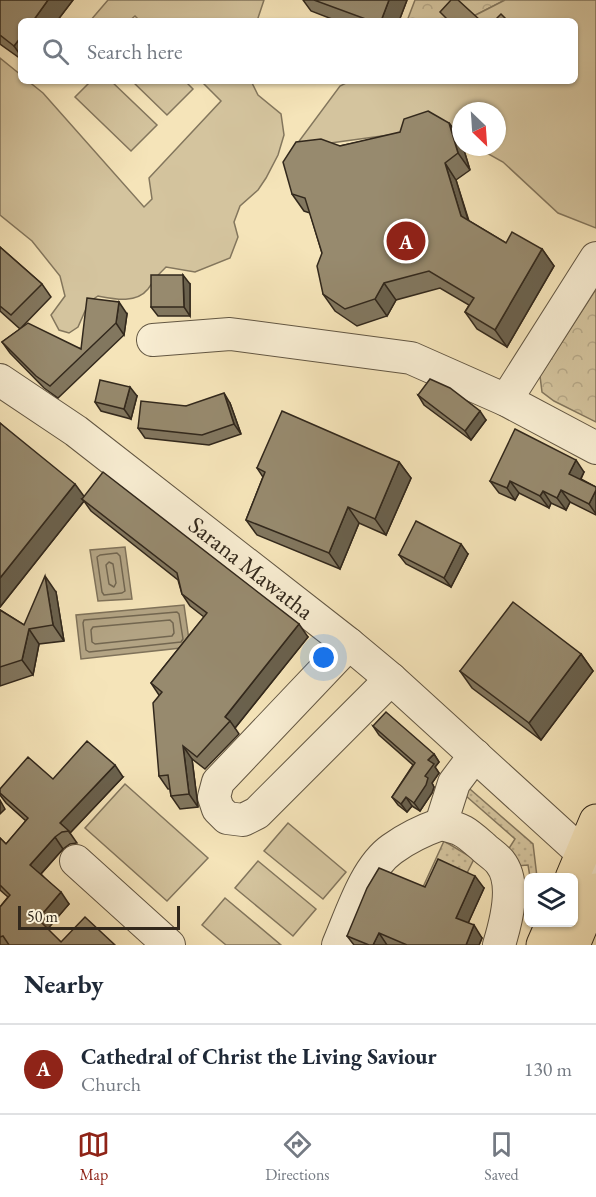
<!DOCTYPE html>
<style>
:root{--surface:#fff;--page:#f2f2f3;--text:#1f2937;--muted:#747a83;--line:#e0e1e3;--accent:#8f2418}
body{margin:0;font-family:"EB Garamond",serif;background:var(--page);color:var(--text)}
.controls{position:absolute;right:18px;bottom:18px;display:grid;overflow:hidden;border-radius:9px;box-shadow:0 2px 4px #0004}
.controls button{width:54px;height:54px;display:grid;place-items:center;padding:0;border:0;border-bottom:2px solid var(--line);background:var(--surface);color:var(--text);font:30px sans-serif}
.compass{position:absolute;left:452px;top:102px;width:54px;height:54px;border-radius:50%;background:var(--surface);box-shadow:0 2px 4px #0004;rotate:155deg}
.scale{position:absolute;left:18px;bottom:15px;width:162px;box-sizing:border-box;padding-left:6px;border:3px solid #32281c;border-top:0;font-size:16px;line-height:21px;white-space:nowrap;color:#32281c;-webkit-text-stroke:4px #f8edd2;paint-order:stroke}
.you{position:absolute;left:324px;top:658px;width:21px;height:21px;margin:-15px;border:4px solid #fff;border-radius:50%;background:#1a73e8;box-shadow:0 0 0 9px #1a73e833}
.badge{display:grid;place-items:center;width:39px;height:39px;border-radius:50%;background:var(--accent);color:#fff;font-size:20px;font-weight:700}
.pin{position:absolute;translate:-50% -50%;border:3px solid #fff;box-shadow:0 2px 6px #0006}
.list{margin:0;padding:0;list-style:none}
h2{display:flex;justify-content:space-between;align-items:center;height:78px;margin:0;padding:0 24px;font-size:26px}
h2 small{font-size:20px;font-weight:400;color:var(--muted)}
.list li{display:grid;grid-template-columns:39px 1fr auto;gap:18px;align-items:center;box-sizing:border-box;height:90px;padding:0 24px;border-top:2px solid var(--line)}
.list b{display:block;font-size:22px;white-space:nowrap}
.list p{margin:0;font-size:20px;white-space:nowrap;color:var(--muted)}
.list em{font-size:20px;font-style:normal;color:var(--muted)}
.icon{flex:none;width:33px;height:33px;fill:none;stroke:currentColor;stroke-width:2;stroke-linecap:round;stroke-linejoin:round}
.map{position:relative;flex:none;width:596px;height:945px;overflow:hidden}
.search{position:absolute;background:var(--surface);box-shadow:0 2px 4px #0004;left:18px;right:18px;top:18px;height:66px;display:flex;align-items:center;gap:15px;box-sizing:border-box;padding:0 21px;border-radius:9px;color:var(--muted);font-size:22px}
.sheet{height:168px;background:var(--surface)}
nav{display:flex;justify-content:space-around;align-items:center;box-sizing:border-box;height:84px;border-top:2px solid var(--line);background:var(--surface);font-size:16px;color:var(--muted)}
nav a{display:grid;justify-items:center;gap:3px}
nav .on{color:var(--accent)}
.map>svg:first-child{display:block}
</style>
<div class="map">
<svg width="596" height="945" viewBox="0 0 596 945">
<defs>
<pattern id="grass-dots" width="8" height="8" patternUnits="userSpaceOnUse" patternTransform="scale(1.5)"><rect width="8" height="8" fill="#d4c49e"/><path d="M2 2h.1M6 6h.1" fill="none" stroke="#b6a888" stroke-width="1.8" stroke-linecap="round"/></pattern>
<pattern id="forest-crowns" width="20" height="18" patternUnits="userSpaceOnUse" patternTransform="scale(1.5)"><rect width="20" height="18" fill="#d4c49e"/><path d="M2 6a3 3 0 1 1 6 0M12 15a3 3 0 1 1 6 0" fill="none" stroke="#b6a888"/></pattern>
</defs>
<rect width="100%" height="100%" fill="#f5e4b9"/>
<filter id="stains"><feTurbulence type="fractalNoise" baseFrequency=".00333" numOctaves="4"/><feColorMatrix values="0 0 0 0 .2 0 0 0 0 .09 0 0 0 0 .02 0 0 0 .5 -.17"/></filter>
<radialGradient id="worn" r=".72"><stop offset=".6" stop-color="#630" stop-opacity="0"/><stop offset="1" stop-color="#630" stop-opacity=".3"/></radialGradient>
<g fill="url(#grass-dots)" stroke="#83765d" stroke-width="1.5">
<polygon points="463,783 533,844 537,877 530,877 528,865 516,866 508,850 515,839 458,789"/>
<polygon points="444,841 474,859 464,879 437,893 423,887"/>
</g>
<g fill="url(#forest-crowns)" stroke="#83765d" stroke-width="1.5">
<polygon points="415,0 505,0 464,21 407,21"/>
<polygon points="596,289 596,422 554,401 542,392 540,376"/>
</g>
<g fill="#d4c49e" stroke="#83765d" stroke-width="1.5">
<polygon points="108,0 264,0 257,21 140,21 135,16 129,21 90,21"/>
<polygon points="505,0 596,0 596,228 558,213 503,162 476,147 497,147 497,111 461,111 461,139 440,128 294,148 340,86 350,81 575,81 575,21 464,21"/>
<path d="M0 58 21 75V81H28L43 93 144 207 152 199 149 178 221 101 201 81H251L258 95 281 114 284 135 278 155 266 178 258 190 240 206 234 222 238 237 230 258 195 272 166 267C156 276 155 279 148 289 136 304 114 299 98 296L89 302 78 327 69 333 59 330 51 315 65 296 60 276 32 241 0 215Z"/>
<polygon points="91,81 111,81 157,125 131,151 75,97"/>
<polygon points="132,81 185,81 193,89 167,115"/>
<polygon points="125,784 208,858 167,901 85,828"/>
<polygon points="288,823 346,872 323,899 264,851"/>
<polygon points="258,861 316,909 293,936 235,888"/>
<polygon points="225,898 281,945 226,945 202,925"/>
</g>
<g fill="#b3a484" stroke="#7f725a" stroke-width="1.5">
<polygon points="125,547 132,599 98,601 90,550"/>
<polygon points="184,605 190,647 81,659 76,615"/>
</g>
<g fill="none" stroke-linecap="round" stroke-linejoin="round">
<g stroke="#726650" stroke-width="1.5">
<polygon points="117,553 120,556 125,591 122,593 104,595 102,592 97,557 100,555"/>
<polygon points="109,562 113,564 116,583 114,587 109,584 106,565"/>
<polygon points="177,612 179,614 183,639 181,642 89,652 86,650 83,623 84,620"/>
<polygon points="170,620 173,623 174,633 172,636 95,644 92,642 91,630 93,627"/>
</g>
<defs>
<g id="minor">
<polyline points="153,340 230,334 411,358 506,400 596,448"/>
<polyline points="0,380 76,431 349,644 391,679 582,853 596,868"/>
<polyline points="506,400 596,258"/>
<polyline points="349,644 218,782 214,797 218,809 227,818 243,820 257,813 391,679"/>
<path d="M475 755 454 783 441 824C463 829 466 832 482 846 488 852 495 856 500 862 517 883 506 922 499 945"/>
<polyline points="76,861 169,945"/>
<path d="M338 945C351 915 365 868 392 849 407 838 424 830 441 824"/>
</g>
<g id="major">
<polyline points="572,878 596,821"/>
<polyline points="543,945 553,922"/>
<polyline points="573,945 596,890"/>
</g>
</defs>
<use href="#minor" stroke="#635743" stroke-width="34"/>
<use href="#major" stroke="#32281c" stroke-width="35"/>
<use href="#minor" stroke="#f8edd2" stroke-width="32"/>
<use href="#major" stroke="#f5e4b9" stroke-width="33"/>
</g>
<g fill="#82775f" stroke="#32281c" stroke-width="1.5">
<polygon points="0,0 73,0 57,21 21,21 21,59 0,44"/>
<polygon points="303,0 407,0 399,21 337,21 311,11"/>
<polygon points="449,123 461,139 461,147 463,147 470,170 456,180 469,221 506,243 542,249 554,266 507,347 477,329 465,312 469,305 440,288 396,300 387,316 357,326 335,311 323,294 322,253 310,213 304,211 292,194 340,146"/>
<polygon points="0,247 42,284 51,297 21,328 81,349 127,314 124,335 58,398 44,388 10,353 2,342 20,329 0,311"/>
<polygon points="190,284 190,316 158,316 151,307"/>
<polygon points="418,395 486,420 471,440 424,405"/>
<polygon points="137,396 131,419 101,411 95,402"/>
<polygon points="230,403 241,434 209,445 145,438 138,428 186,406"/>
<polygon points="0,423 84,497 308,637 235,728 239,734 205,769 192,759 198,807 180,809 171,796 170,789 168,789 159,776 159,695 151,683 204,617 190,606 182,594 178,580 91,511 84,501 0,607"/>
<polygon points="399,462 411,478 386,535 359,523 340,569 257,535 246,520 263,477 257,468"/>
<polygon points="584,472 581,479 596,487 596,515 570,502 566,510 551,503 549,508 519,493 515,500 499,493 490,481"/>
<polygon points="468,554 451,587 406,564 399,555"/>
<polygon points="56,592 64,641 39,644 33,675 0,686 0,610 24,625"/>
<polygon points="581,654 593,671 541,740 472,688 460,671"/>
<polygon points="373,726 434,754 439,762 435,767 439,773 432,783 434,787 432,793 420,811 412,806 407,812 398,805 392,797 413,765 379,735"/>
<polygon points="123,777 70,833 77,843 70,844 63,849 41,874 69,904 47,929 61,942 115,945 0,945 0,907 8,897 0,890 0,838 6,844 26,821 6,803 0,795 0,789 53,779"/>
<polygon points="425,887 484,888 468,923 482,938 479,945 354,945 347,936"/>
</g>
<g fill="#6a614d" stroke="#32281c" stroke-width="1.5">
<polygon points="48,0 73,0 57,21 33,21"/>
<polygon points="389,0 407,0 399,21 381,21"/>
<polygon points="21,37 21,56 14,46"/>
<polygon points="449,123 461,139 461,147 463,147 470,170 458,153"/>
<polygon points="445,163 456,180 472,233 461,216"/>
<polygon points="542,249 554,266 507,347 495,330"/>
<polygon points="183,275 190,284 190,316 184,307"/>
<polygon points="384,283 396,300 387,316 375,299"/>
<polygon points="119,302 127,314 124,335 116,323"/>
<polygon points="130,387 137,396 131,419 124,409"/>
<polygon points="224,393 230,403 241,434 234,424"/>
<polygon points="480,411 486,420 471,440 465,431"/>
<polygon points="576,460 584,472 577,486 569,474"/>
<polygon points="399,462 411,478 386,535 375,519"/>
<polygon points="510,481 519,493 515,500 507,488"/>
<polygon points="75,484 86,499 82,499 84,501 0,607 0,578"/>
<polygon points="561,490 570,502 566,510 557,498"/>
<polygon points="596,490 596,514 589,504"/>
<polygon points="543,491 551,503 549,508 540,496"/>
<polygon points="348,507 359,523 340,569 329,553"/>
<polygon points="461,544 468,554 451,587 444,578"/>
<polygon points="45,576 56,592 64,641 53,625"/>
<polygon points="299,624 308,637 235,728 230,721 225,717"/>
<polygon points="29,629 39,644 33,675 22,660"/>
<polygon points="581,654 593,671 541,740 529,723"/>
<polygon points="183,746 192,759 198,807 189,794"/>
<polygon points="434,754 439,762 435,767 439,773 432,783 434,787 432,793 420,811 414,803 425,776 428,760"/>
<polygon points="115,765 123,777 70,833 60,823"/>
<polygon points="406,797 412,806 407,812 401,804"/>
<polygon points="0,800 5,809 0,814"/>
<polygon points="55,837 63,849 38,877 30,865"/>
<polygon points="475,876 484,888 465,930 456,918"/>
<polygon points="61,892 69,904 46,931 38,919"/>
<polygon points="474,925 482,938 479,945 466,945"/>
<polygon points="379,933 387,945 373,945"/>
</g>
<g fill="#978a6e" stroke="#32281c" stroke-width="1.5">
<polygon points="0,0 48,0 33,21 21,21 21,37 14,46 0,35"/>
<polygon points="314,0 389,0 381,21 371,21"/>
<polygon points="451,0 458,0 481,21 449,21 440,12"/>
<polygon points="501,14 508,21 494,21"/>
<polygon points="428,111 449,123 458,153 445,163 461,216 506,243 512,232 542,249 495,330 465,312 474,298 429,271 384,283 375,299 345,309 323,294 317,266 322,253 305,198 292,194 283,162 296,142 321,139 340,146 400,132 404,119"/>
<polygon points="0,247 42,284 11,315 0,306"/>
<polygon points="151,275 183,275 184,307 151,307"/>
<polygon points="87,298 119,302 116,323 50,386 36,376 2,342 28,323 81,349"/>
<polygon points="430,379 450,388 480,411 465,431 418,395"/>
<polygon points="100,380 130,387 124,409 95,402"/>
<polygon points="224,393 234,424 202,435 138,428 141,401 186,406"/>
<polygon points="282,411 399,462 375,519 348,507 329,553 246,520 265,472 257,468"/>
<polygon points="0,423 75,484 0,578"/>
<polygon points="515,429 576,460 569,474 596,487 596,490 589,504 561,490 557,498 543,491 540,496 510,481 507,488 490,481"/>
<polygon points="103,472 299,624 225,717 230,721 197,757 183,746 189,794 171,796 168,775 159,776 153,703 162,692 151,683 207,613 182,594 177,573 82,499"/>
<polygon points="416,521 461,544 444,578 399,555"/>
<polygon points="45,576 53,625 29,629 22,660 0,667 0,610 24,625"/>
<polygon points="513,602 581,654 529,723 460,671"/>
<polygon points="386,712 434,754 428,760 434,764 425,776 428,778 426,785 414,803 406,797 401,804 392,797 415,763 373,726"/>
<polygon points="87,741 115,765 60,823 69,831 62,832 55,837 30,865 61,892 38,919 61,942 85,917 115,945 9,945 3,936 0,937 0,907 10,895 0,885 0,838 6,844 28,818 0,793 0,789 28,757 53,779"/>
<polygon points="438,859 475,876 456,918 474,925 466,945 407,945 379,933 373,945 369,945 347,936 367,888 379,868 425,887"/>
</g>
<g text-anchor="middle" stroke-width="5" stroke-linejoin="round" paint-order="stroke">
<g font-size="24" fill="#32281c" stroke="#f8edd2">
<text transform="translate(251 568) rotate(38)" y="8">Sarana Mawatha</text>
</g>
</g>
<rect width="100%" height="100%" filter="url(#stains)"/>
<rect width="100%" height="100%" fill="url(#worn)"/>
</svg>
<div class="controls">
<button><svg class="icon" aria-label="layers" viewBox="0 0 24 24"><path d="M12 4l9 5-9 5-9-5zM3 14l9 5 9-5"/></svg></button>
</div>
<svg class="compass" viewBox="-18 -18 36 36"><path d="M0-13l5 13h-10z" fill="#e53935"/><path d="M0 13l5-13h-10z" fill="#747a83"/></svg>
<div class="scale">50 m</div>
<div class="you"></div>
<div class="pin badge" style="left:406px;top:241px">A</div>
<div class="search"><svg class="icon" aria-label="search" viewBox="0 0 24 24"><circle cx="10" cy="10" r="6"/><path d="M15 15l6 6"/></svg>Search here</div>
</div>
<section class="sheet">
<h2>Nearby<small></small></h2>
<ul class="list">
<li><span class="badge">A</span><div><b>Cathedral of Christ the Living Saviour</b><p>Church</p></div><em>130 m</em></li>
</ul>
</section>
<nav>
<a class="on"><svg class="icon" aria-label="map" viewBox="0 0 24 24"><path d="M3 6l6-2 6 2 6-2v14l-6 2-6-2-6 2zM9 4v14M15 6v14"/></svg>Map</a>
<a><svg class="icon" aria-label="directions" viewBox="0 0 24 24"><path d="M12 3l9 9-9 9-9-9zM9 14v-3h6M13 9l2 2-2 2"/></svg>Directions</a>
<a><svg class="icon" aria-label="saved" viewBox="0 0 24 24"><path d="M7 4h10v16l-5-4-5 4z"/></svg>Saved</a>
</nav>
